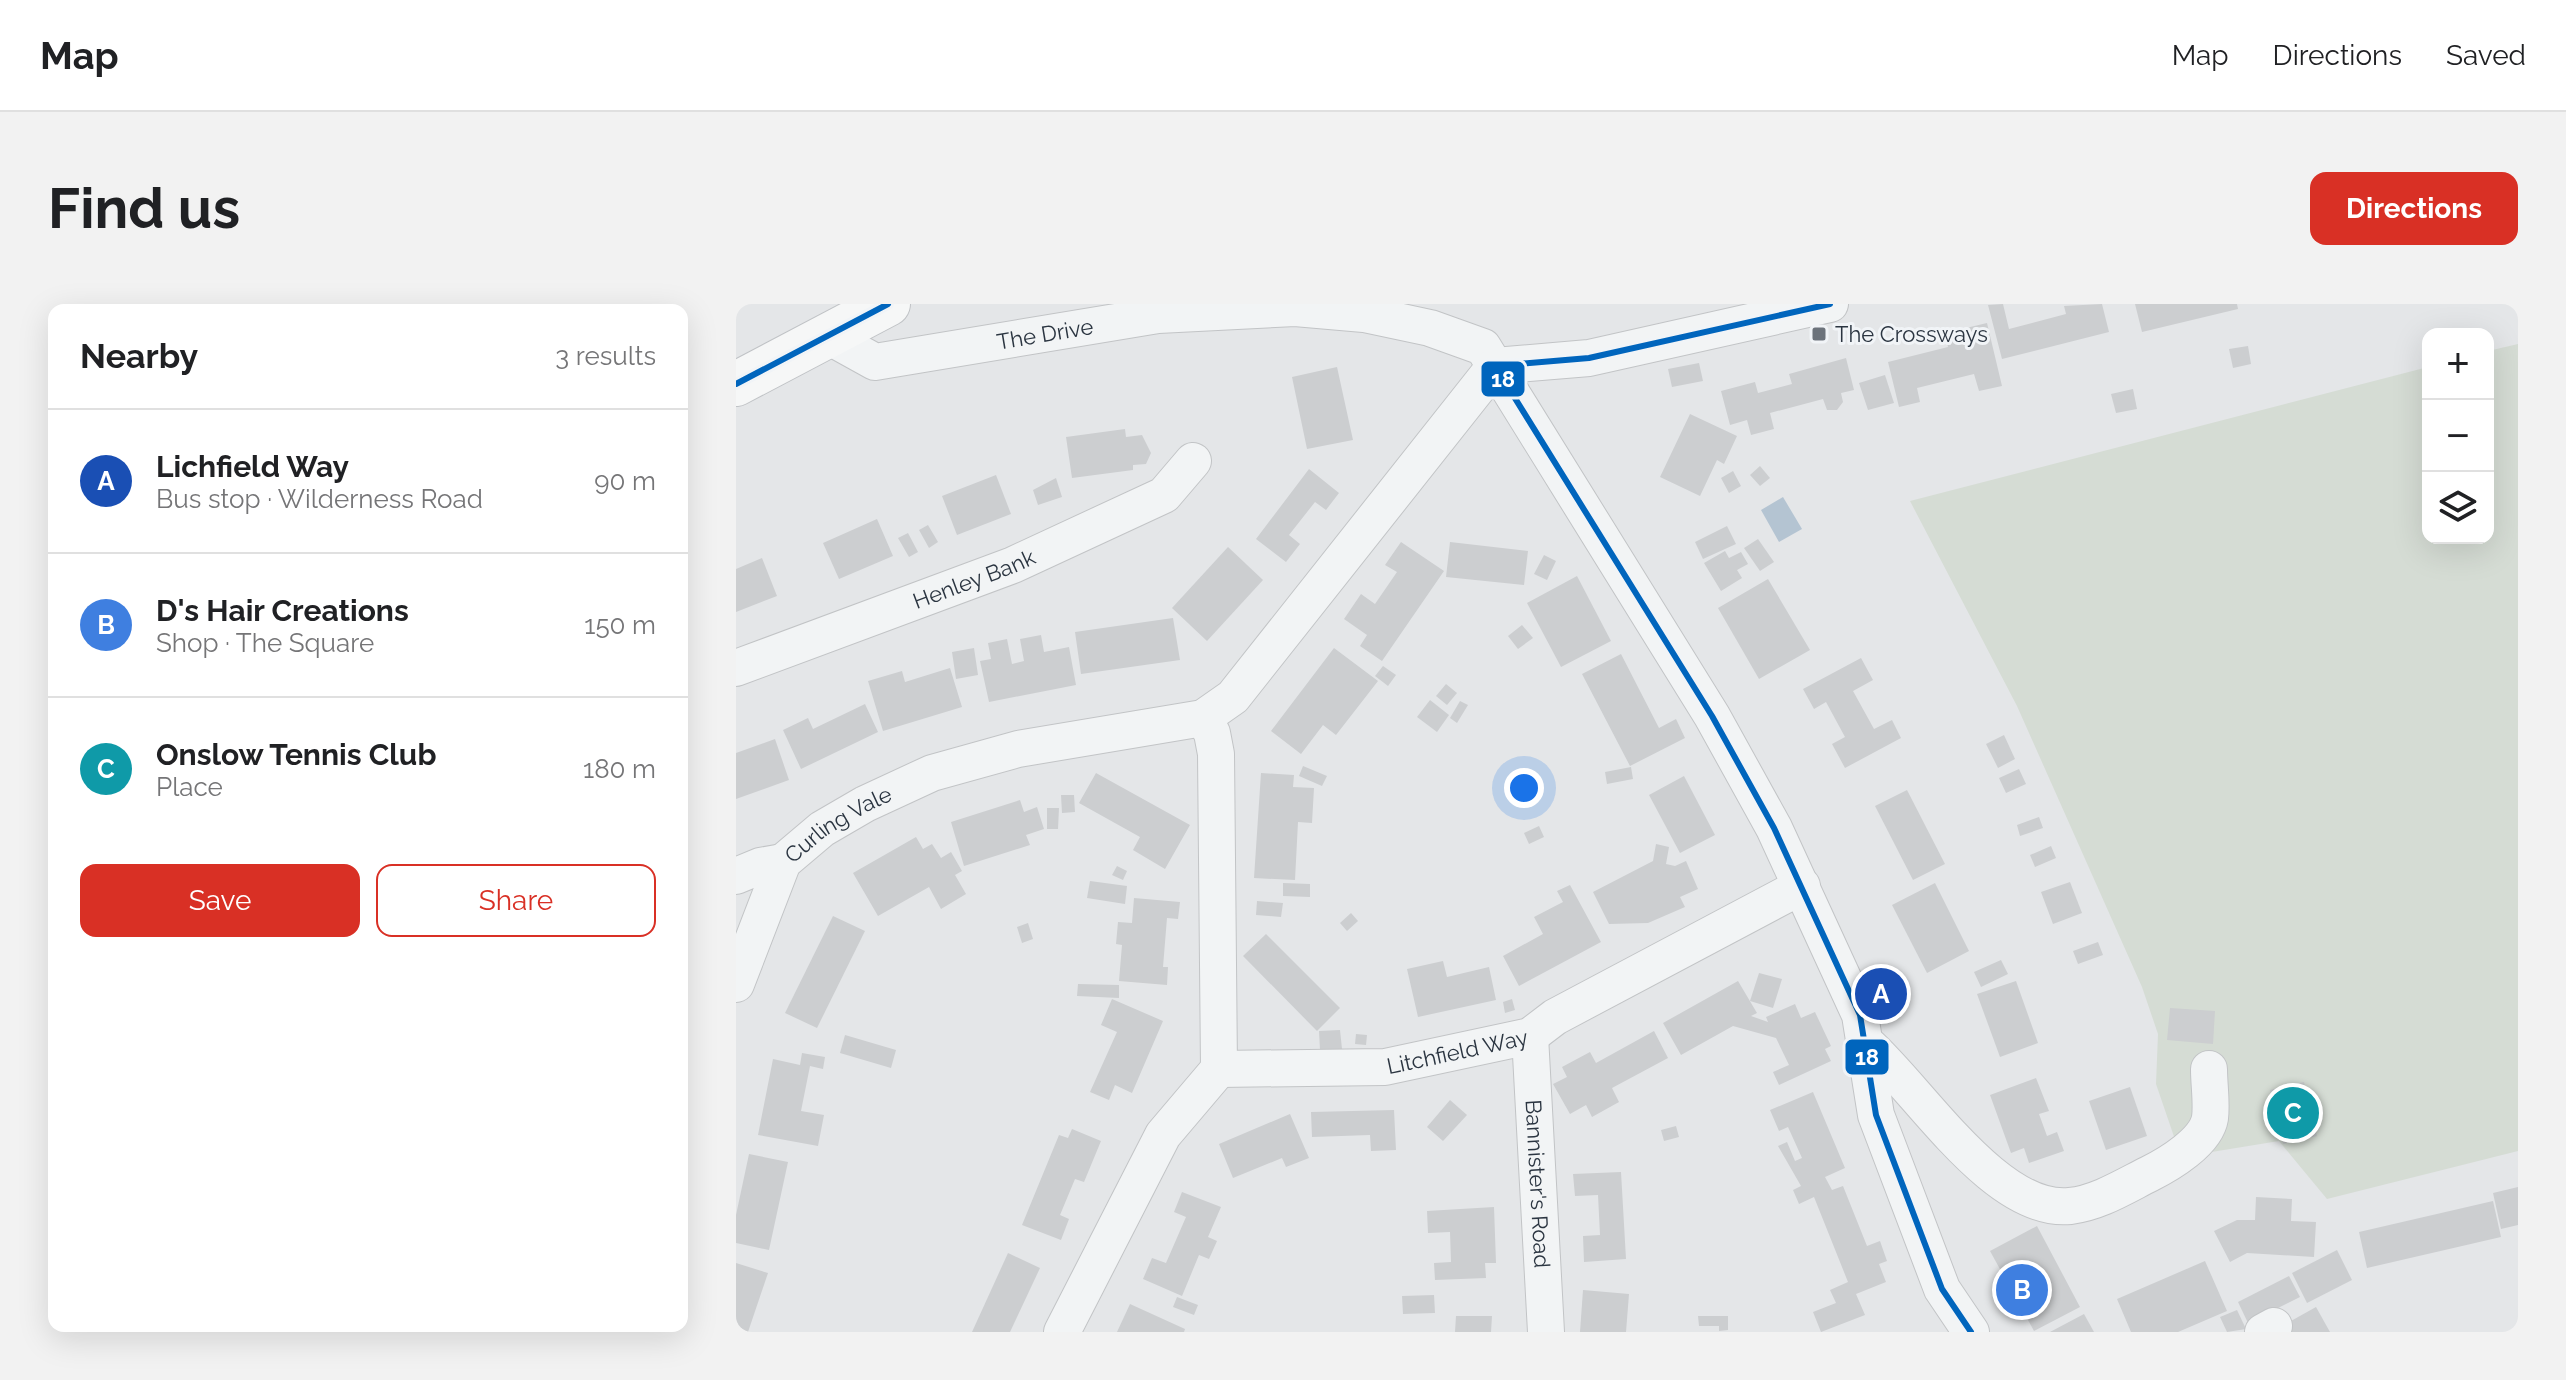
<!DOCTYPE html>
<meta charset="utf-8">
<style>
:root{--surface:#fff;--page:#f2f2f2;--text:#202124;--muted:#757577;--line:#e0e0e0;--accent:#d93025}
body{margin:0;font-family:Raleway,sans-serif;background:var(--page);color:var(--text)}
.controls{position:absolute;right:24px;top:24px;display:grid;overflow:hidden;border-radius:16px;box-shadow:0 8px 32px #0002}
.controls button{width:72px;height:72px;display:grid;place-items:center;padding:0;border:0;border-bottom:2px solid var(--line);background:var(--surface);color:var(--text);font:40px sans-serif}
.you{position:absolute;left:788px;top:484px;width:28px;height:28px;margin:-20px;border:6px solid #fff;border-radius:50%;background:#1a73e8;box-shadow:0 0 0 12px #1a73e833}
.badge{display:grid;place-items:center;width:52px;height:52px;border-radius:50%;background:var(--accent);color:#fff;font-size:26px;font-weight:700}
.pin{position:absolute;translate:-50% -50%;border:4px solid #fff;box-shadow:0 2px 8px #0006}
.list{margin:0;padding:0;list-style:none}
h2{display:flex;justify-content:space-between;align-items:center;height:104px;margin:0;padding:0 32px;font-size:34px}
h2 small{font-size:26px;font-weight:400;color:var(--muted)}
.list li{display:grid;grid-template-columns:52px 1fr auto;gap:24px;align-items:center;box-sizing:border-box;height:144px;padding:0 32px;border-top:2px solid var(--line)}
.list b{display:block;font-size:30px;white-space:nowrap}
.list p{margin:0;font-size:26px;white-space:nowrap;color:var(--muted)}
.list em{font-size:26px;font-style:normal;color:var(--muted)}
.actions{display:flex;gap:16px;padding:24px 32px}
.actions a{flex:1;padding:18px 0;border:2px solid var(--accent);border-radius:16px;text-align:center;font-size:28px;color:var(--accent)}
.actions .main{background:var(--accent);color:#fff}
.icon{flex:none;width:44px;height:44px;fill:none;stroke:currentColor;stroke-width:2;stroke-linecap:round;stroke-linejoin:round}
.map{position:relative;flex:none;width:1782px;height:1028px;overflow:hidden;border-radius:16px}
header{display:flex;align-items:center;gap:48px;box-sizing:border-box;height:112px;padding:0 40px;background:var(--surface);border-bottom:2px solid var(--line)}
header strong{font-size:38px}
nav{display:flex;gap:44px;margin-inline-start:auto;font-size:28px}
.intro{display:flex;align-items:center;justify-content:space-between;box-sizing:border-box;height:192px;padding:0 48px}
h1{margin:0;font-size:56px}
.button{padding:20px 36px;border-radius:16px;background:var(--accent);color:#fff;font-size:28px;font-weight:700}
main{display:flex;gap:48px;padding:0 48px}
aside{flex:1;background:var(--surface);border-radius:16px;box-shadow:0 8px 32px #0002}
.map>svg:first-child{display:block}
</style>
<header>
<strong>Map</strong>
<nav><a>Map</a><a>Directions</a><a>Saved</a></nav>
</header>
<div class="intro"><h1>Find us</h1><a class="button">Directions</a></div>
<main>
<aside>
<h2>Nearby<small>3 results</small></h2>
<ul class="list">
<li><span class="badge" style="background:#1a4fb4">A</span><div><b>Lichfield Way</b><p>Bus stop · Wilderness Road</p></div><em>90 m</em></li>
<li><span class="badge" style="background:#3f7fe0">B</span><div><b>D's Hair Creations</b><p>Shop · The Square</p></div><em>150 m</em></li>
<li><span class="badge" style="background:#0f9aa8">C</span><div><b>Onslow Tennis Club</b><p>Place</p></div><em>180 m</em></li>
</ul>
<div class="actions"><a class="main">Save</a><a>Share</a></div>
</aside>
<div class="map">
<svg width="1782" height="1028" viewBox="0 0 1782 1028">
<rect width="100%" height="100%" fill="#e4e6e8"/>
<polygon fill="#d5dcd4" points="1782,40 1782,847 1591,895 1543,837 1445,853 1420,780 1422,730 1406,683 1281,402 1174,197 1692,63 1692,234 1752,234 1752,47"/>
<polygon fill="#b4c4d2" points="1047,193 1066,225 1043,238 1025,206"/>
<g fill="#ccced0">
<polygon points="1267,0 1273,25 1330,10 1328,2 1366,0 1373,28 1266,55 1252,1"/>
<polygon points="1399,0 1501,0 1502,5 1406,28"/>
<polygon points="1251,19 1266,82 1243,87 1238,70 1181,84 1184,98 1163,103 1152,58 1212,43 1209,29"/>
<polygon points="1512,42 1515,60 1497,64 1493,45"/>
<polygon points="1110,54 1118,86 1105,89 1107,98 1101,106 1091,106 1087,95 1034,109 1038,125 1015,131 1011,116 994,121 985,87 1019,78 1022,89 1056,80 1053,70"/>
<polygon points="963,59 967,77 936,83 932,65"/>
<polygon points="601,63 617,136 571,145 556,73"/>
<polygon points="1149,71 1158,99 1132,106 1123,79"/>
<polygon points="1397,85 1401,105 1380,109 1375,90"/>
<polygon points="954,110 1001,132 988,160 981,156 964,192 924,173"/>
<polygon points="389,125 390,133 406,131 415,149 410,160 397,161 397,166 336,174 330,133"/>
<polygon points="1024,162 1034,174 1024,182 1014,171"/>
<polygon points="573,165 603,189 590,206 579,198 553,231 564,240 550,258 520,235"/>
<polygon points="997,167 1005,182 993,189 985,174"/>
<polygon points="260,171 275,210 221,231 206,192"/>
<polygon points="320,174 326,193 302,201 297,186"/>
<polygon points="141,215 157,252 103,275 87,239"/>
<polygon points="192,221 202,238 193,244 183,226"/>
<polygon points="991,222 1000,240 967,255 959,238"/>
<polygon points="172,229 182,248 173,253 162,234"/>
<polygon points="1022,235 1038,258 1024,267 1008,244"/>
<polygon points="665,238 708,267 646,357 624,342 631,331 608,315 625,290 639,300 661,268 649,261"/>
<polygon points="714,238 792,247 788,281 710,273"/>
<polygon points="492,243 527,276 471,337 436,304"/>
<polygon points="989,247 993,254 1005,248 1012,260 1001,266 1006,274 985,287 968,259"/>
<polygon points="808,251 820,257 811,276 798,270"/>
<polygon points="26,254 41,292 0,308 0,265"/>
<polygon points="841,272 875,337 825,363 791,299"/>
<polygon points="1032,275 1074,346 1023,375 982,304"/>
<polygon points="437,314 444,356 345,370 339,328"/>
<polygon points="786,321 797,334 782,345 772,332"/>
<polygon points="305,331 308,348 333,343 340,381 253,398 244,357 255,355 252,339 271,335 276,360 288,357 284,335"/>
<polygon points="238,344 242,371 220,375 216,348"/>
<polygon points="598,344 642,377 600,431 587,421 565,450 535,427"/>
<polygon points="885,350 923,424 940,415 949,434 894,462 846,370"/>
<polygon points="1125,354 1137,376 1117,387 1138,425 1156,416 1165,434 1109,464 1096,440 1109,433 1090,398 1078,405 1067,385"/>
<polygon points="647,362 660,371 652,382 639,372"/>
<polygon points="214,364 226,403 147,427 132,377 166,367 169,378"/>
<polygon points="710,380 721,389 711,401 700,392"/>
<polygon points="694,396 713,411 701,428 681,413"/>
<polygon points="724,397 732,401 721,419 714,414"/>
<polygon points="129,400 142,428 65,465 47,426 72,414 77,425"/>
<polygon points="1268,431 1279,455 1262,464 1250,440"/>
<polygon points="39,435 53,476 0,495 0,449"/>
<polygon points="567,462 591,472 586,482 563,472"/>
<polygon points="895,463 897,475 871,480 869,468"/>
<polygon points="1283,465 1290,480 1270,489 1263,474"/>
<polygon points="360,469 454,521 429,565 397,546 404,533 343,499"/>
<polygon points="525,469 558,471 557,483 578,484 576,519 562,518 559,576 518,574"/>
<polygon points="948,472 979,531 944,549 913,491"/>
<polygon points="1171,486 1209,560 1177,576 1139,502"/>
<polygon points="325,491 338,491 339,508 326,509"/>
<polygon points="284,496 288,508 301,503 308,525 290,531 294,541 228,562 215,518"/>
<polygon points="311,504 323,504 322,525 311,525"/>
<polygon points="1303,513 1307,524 1284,532 1281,521"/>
<polygon points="803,522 808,533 793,540 788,529"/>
<polygon points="180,533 187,545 196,540 205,554 215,548 226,567 219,571 230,590 205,605 193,583 142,612 117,569"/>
<polygon points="920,540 933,543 930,560 939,562 950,557 962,585 944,593 949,603 912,619 873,620 857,588 917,557"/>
<polygon points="1315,542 1320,554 1299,563 1294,551"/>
<polygon points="381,562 391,567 387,576 376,571"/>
<polygon points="354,577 391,582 389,600 351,594"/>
<polygon points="1334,578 1346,609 1317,620 1305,588"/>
<polygon points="547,579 574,580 574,593 547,592"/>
<polygon points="1199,579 1233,647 1191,669 1156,601"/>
<polygon points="834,581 865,638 783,682 767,652 807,630 798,613 827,598 821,587"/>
<polygon points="398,594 444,598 442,615 431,614 427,663 432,663 431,681 383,677 386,641 380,640 382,618 396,619"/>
<polygon points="521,597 547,599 545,613 520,611"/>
<polygon points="615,609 622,617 611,627 604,619"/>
<polygon points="97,612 129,627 81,724 49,709"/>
<polygon points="292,619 297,635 286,639 281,623"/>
<polygon points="530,630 604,704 581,727 507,652"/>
<polygon points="1362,638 1367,651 1342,660 1337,647"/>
<polygon points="1265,656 1272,670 1245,683 1238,668"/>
<polygon points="707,657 711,673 753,663 760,696 682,713 671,665"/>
<polygon points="1023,669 1046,675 1037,704 1014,697"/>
<polygon points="1002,677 1021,709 1015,712 1032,718 1030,713 1059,700 1065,714 1079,708 1095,742 1089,745 1095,757 1043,781 1037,768 1053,761 1040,734 997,722 945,751 927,719"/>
<polygon points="1280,677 1302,739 1264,753 1241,690"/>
<polygon points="342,680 383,681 383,694 341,692"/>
<polygon points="376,695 427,717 396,789 379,781 373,796 354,788 381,728 365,721"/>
<polygon points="776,695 779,706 769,709 767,698"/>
<polygon points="1434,704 1479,707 1477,740 1431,736"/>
<polygon points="604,726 606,745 584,746 583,727"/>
<polygon points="918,727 932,754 876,784 883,798 856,813 850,801 834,810 817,780 831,773 826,763 854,748 860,759"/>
<polygon points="620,730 631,731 630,741 619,740"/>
<polygon points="109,731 160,746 155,764 104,749"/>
<polygon points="66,749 89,753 87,765 74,762 65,807 88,811 82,842 22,831 37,755 64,761"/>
<polygon points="1300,774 1313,807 1303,810 1311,832 1321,828 1328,847 1293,859 1288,844 1275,849 1254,791"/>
<polygon points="1568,778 1581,832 1547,840 1534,786"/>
<polygon points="1394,783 1411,832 1370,846 1353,797"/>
<polygon points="1077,788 1109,864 1089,873 1096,886 1107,882 1131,942 1144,937 1151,957 1143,960 1150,978 1120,990 1129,1011 1085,1028 1077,1008 1100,999 1094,986 1112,978 1078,893 1063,900 1057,886 1065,882 1042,842 1051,838 1059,857 1066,854 1052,823 1043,827 1034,806"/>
<polygon points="714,796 731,811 707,837 691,823"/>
<polygon points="658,806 660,846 635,847 634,831 576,833 575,808"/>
<polygon points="554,810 573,854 550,863 546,854 497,874 483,840"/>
<polygon points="940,822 943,833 928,837 925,826"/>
<polygon points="336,825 365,837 348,878 339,875 324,911 333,915 325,936 286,921 323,831 332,834"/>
<polygon points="13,850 52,858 33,946 0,939 0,911"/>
<polygon points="885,868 890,955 848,958 847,932 864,931 862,891 839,892 837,870"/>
<polygon points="1782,883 1782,921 1765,925 1757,889"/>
<polygon points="446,888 485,903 472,933 481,937 473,955 463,951 446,992 407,975 416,954 430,959 450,913 438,908"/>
<polygon points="1520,893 1556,895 1555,917 1580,918 1578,953 1511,949 1494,958 1478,927 1501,916 1519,916"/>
<polygon points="1757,897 1765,933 1631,964 1623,928"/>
<polygon points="758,903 760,959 749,959 750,974 699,976 698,959 715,958 714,928 692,929 691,907"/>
<polygon points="1301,922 1344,1003 1298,1027 1254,947"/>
<polygon points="1601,946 1616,976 1571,999 1556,969"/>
<polygon points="272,949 304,964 274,1028 236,1028"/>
<polygon points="1469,957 1491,1007 1442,1028 1395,1028 1381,995"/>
<polygon points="0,959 32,969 12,1028 0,1028"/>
<polygon points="1553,972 1564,993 1512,1019 1502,998"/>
<polygon points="847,986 893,990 890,1028 844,1028"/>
<polygon points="698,991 699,1009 667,1010 666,992"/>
<polygon points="441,993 462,1001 458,1011 437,1003"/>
<polygon points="394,1000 449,1025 448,1028 381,1028"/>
<polygon points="1580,1003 1594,1028 1549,1028 1546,1022"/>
<polygon points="1501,1006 1510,1025 1491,1028 1484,1013"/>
<polygon points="1348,1010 1358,1028 1314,1028"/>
<polygon points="720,1012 756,1012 755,1028 719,1028"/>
<polygon points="962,1012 992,1012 992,1026 983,1027 983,1022 963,1022"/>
</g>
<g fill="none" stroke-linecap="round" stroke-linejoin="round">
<defs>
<g id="minor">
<path id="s1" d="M92 32 139 58 422 11 559 4 628 10 694 24 747 43 976 412 1038 524 1124 711 1140 811 1206 985 1235 1028"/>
<path id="s2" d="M0 364 277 261 428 191 457 157"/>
<polyline points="0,572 24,562 47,558"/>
<path id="s3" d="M0 680 47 558 86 525 129 500 196 469 282 445 467 414 497 393 759 62 853 54 1094 0"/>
<path id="s4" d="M794 732 810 1028"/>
<path d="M1131 740C1183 786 1260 910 1334 902 1362 899 1389 882 1413 870 1433 860 1470 838 1474 814 1476 799 1473 781 1473 765"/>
<path id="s5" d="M483 765 649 763 794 732 819 713 1066 582"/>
<polyline points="326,1028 427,831 483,765 480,450 476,429 467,414"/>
<polyline points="1527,1028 1538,1022"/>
</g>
<polyline id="major" points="0,80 152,0"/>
</defs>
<use href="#minor" stroke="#c2c4c6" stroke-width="38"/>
<use href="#major" stroke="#c0c3c6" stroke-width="46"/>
<use href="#minor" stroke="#f2f4f5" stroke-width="36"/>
<use href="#major" stroke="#f6f7f7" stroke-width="44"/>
<defs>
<g id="bus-1">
<polyline points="1094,0 853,54 759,62 976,412 1038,524 1124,711 1140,811 1206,985 1235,1028"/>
<polyline points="0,80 152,0"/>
</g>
</defs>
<use href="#bus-1" stroke="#f1f4f7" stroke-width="12"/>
<use href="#bus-1" stroke="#0065bd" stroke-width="6"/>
</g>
<rect fill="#6c737b" stroke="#f1f4f7" stroke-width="3" x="1075" y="22" width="16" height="16" rx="4"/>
<g text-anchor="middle" stroke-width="6" stroke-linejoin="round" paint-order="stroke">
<g font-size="22" fill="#2b3541" stroke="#f1f4f7">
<text dy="8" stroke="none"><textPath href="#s1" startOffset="226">The Drive</textPath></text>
<text dy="8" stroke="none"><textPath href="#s2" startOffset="254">Henley Bank</textPath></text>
<text dy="8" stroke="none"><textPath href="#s3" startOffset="198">Curling Vale</textPath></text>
<text dy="8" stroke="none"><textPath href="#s5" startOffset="240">Litchfield Way</textPath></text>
<text dy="8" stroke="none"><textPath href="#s4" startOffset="148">Bannister's Road</textPath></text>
</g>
<g font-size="22" fill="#2b3541" stroke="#f1f4f7" text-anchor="start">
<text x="1099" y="38">The Crossways</text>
</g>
</g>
<g stroke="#f1f4f7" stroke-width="3">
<rect x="744" y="56" width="46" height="38" rx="8" fill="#0065bd"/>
<rect x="1108" y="734" width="46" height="38" rx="8" fill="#0065bd"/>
</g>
<g font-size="22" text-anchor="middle" font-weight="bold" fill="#fff">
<text x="767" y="83">18</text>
<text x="1131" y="761">18</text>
</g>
</svg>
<div class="controls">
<button>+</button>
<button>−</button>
<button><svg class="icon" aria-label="layers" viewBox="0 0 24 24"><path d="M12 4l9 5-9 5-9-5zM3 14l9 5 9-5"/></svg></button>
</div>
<div class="you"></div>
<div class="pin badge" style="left:1145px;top:690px;background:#1a4fb4">A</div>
<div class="pin badge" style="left:1286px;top:986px;background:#3f7fe0">B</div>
<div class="pin badge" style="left:1557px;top:809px;background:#0f9aa8">C</div>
</div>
</main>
